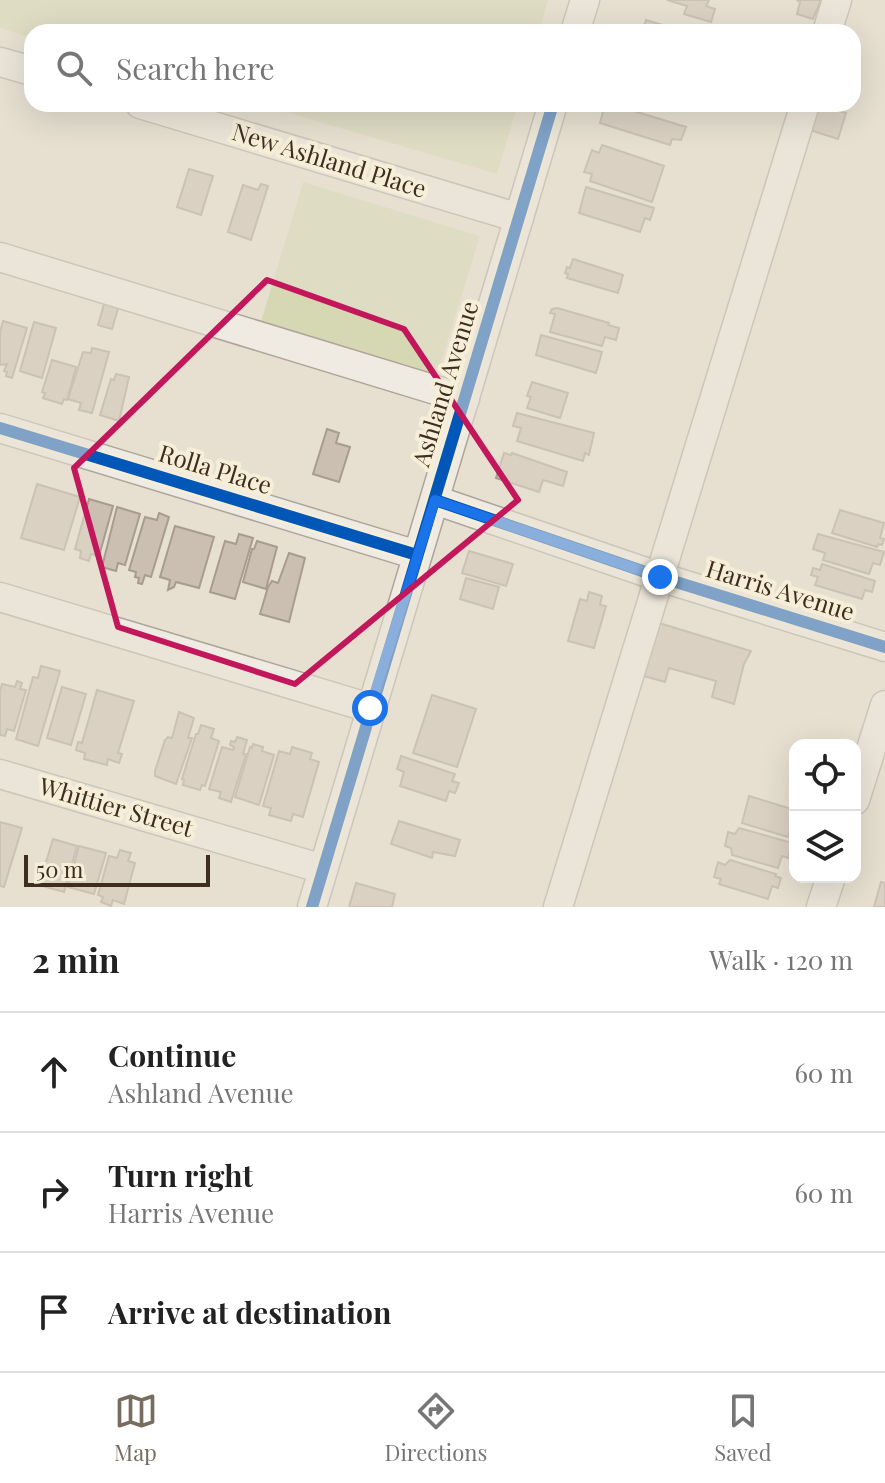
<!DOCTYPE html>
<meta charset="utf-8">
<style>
:root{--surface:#fff;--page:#f6f6f6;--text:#222;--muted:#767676;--line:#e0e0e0;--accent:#786c5e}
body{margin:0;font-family:"Playfair Display",serif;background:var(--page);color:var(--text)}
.controls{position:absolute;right:24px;bottom:24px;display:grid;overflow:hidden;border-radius:16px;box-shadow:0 8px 32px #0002}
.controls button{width:72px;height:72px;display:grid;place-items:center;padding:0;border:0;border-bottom:2px solid var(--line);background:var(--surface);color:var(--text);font:40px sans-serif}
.scale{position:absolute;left:24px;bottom:20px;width:186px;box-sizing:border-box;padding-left:8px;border:4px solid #3d2e20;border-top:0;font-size:22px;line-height:28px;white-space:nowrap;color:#3d2e20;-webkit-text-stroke:6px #f7eed8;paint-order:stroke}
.stop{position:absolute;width:24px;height:24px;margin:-18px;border:6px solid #1a73e8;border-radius:50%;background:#fff}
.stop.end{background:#1a73e8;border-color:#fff;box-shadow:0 2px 8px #0008}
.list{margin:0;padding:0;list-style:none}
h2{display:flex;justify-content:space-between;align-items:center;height:104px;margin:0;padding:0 32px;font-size:34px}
h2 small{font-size:26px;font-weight:400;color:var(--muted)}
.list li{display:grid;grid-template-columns:52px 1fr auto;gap:24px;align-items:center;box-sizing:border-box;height:120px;padding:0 32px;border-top:2px solid var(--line)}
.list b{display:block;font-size:30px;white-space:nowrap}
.list p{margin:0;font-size:26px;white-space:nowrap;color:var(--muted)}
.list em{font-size:26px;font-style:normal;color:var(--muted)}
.icon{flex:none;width:44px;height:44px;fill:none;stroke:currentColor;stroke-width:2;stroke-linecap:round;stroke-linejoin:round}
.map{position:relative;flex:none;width:885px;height:907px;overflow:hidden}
.search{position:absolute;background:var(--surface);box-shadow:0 8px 32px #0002;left:24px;right:24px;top:24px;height:88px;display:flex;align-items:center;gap:20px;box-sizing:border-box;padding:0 28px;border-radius:24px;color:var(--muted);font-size:30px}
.sheet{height:464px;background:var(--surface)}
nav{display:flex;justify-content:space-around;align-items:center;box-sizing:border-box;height:112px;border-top:2px solid var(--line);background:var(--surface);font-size:22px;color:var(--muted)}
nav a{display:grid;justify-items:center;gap:4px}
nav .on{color:var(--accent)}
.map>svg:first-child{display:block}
</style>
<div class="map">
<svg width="885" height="907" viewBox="0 0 885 907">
<rect width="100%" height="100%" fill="#e7e0d1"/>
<g fill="#d6d7b3">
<polygon points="0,0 548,0 539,32 32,32 32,38 0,28"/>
<polygon points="258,104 518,104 497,174"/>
<polygon points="303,182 480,236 436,379 260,325"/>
</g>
<g fill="#cbbfb2" stroke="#a89c90" stroke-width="2">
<polygon points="667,0 709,0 706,6 715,9 711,22 684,14 687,6"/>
<polygon points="821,0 813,19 797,14 800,2 797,0"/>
<polygon points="646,20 686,32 642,32"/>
<polygon points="605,104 611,104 686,127 681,140 672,139 670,145 600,123"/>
<polygon points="818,105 846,113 838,139 810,130"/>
<polygon points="602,145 664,166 652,202 590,181 592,174 584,172 592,150 599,153"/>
<polygon points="189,169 213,176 201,215 177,207"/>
<polygon points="261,184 268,186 251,240 228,232 243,185 258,190"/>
<polygon points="586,187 654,208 650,220 645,218 640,232 579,213"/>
<polygon points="573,259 623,275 618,293 567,278 568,274 565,273 567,267 570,268"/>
<polygon points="105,301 119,305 112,329 98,325"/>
<polygon points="557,308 609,323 608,325 619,328 616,340 605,337 602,346 550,332 555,314 550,313 552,309"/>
<polygon points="3,321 27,328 12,378 6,376 7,372 4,371 7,364 0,365 0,332"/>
<polygon points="34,322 56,328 42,378 20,371"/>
<polygon points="541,335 602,352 596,373 536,355"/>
<polygon points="92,348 109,352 92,413 79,410 81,403 68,399 83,352 91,353"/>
<polygon points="52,360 76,367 67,400 64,399 62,404 43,398 45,393 42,392"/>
<polygon points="116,374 129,377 119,421 100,415 111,379 114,380"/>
<polygon points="532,382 568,393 560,418 527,408 531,397 527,396"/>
<polygon points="517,413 594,433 589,455 585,453 583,461 517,441 521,428 513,426"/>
<polygon points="327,429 339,433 336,443 350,447 339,482 313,474"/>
<polygon points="504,453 511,455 512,453 567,472 563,486 543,480 539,492 496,478"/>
<polygon points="37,484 80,497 64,550 21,538"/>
<polygon points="89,499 113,506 99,556 91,554 89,561 80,558 81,551 75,549"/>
<polygon points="117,507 140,514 125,565 118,563 116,571 102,567"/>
<polygon points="840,510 884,523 880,538 884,539 882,545 878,544 877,547 832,533"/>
<polygon points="159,513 169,517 151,577 145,575 142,584 138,583 139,578 135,577 136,572 129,570 145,517 157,520"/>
<polygon points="175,526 214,537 199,588 176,582 174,587 168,590 170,580 160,577"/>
<polygon points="239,534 253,538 235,599 210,592 225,541 236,544"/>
<polygon points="818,534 884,552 880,565 873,563 869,574 823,560 825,553 813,549"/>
<polygon points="257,541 277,547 266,589 243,582 252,549 254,549"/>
<polygon points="469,551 513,564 506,586 462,573"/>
<polygon points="289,553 305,558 289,622 260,614 268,587 272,581 278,583"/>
<polygon points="822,564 875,581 872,592 865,590 862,599 815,585 818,577 811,575 813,568 820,570"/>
<polygon points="466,578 499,587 493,609 460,599"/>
<polygon points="589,592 602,596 600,605 606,606 594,648 568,641 580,599 587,601"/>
<polygon points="659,623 751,651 744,664 734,704 712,697 716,681 669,668 665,682 644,676"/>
<polygon points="41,666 60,671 38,746 16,739 33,677 38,678"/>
<polygon points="17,681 22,683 20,689 26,690 14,731 7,729 5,736 0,735 0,692 2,684 15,687"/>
<polygon points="62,687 86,694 71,745 47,738"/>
<polygon points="97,690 134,701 118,753 122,754 119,763 108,759 107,765 84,759 85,753 76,750 78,742 82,743"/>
<polygon points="432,695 476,709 457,767 413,753"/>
<polygon points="179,712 194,718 188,738 192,738 176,784 155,776 155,771 165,740 168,737 172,738"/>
<polygon points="201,725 214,729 211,738 219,741 205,786 202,785 200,790 183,785 184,780 182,779 196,734 198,734"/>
<polygon points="237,737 247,740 243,754 246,754 231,802 219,798 221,792 209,789 222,747 233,750 234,747 230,745 231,741 235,742"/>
<polygon points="253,744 263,747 262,751 274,755 259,805 235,797 250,747 252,748"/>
<polygon points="292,747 312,753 310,759 319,762 303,817 293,814 291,821 269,815 271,808 263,806 279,751 290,754"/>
<polygon points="401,756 455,774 452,781 459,783 455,793 449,791 446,801 400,786 404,772 397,769"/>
<polygon points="749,796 795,810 795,824 792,823 788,837 742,823"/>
<polygon points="399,821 460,840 455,856 433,852 432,858 391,844"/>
<polygon points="0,822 22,828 4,887 0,886"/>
<polygon points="739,828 792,843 788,858 782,856 778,868 732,855 731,848 725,846 728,832 735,834"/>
<polygon points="53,839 77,846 64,892 39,885"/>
<polygon points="79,846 106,853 94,894 68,887"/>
<polygon points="120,850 131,853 128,861 135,863 124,904 113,900 111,906 101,902 103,897 98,895 109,856 117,858"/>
<polygon points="730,860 776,874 775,876 781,878 778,888 772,886 768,899 719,884 721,879 714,877 718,862 725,865"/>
<polygon points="881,882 885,883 885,907 874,907"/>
<polygon points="356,883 395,894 392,907 349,907"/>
</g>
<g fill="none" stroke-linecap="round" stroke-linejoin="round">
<defs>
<g id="minor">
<polyline points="575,32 585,0"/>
<polyline points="827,32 837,0"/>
<polyline points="0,62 32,71"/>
<polyline points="140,104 519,218"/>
<polyline points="0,257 465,399"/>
<polyline points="0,428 417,555"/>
<polyline points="435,500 660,577 885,647"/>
<polyline points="0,597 370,708"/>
<polyline points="0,774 323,869"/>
<polyline points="855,800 885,705"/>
<polyline points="312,907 553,104"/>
<polyline points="558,907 805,104"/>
<polyline points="821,907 831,877"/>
</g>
</defs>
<use href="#minor" stroke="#ada599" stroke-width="31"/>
<use href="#minor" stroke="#efebe3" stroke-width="28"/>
<defs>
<g id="cycleway">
<polyline points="0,428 417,555"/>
<polyline points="435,500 660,577 885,647"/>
<polyline points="312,907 553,104"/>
</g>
</defs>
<use href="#cycleway" stroke="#f7eed8" stroke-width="17"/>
<use href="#cycleway" stroke="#0057b8" stroke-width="12"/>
</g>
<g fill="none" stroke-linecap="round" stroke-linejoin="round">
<polyline stroke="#1a73e8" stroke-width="10" points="370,708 435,500 660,577"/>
</g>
<path d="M0 0H885V907H0ZM267 280 404 329 518 500 295 684 118 627 74 468Z" fill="#e7e0d1" fill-opacity=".55" fill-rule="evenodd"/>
<path fill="none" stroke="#c2185b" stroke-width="6" stroke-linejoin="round" d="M267 280 404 329 518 500 295 684 118 627 74 468Z"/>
<g text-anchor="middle" stroke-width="8" stroke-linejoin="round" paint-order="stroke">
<g font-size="24" fill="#3d2e20" stroke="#f7eed8">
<text transform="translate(329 161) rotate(17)" y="8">New Ashland Place</text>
<text transform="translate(446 384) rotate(-73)" y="8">Ashland Avenue</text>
<text transform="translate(215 470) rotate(17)" y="8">Rolla Place</text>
<text transform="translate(780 591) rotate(17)" y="8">Harris Avenue</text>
<text transform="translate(116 808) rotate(16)" y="8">Whittier Street</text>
</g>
</g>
</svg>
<div class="controls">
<button><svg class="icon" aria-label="locate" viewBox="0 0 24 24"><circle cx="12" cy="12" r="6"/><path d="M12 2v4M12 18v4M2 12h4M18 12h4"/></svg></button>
<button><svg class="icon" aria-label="layers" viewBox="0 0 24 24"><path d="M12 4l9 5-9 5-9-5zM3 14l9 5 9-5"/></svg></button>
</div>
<div class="scale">50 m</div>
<div class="stop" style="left:370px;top:708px"></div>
<div class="stop end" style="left:660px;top:577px"></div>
<div class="search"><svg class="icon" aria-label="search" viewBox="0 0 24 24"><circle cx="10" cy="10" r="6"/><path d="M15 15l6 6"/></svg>Search here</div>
</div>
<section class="sheet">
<h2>2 min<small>Walk · 120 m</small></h2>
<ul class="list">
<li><svg class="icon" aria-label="ahead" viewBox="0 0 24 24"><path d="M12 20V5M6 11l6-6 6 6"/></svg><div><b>Continue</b><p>Ashland Avenue</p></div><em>60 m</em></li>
<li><svg class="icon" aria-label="right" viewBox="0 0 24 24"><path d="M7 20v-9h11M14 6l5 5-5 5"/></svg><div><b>Turn right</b><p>Harris Avenue</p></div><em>60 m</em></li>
<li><svg class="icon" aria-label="arrive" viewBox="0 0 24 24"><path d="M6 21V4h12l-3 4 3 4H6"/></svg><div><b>Arrive at destination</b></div></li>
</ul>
</section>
<nav>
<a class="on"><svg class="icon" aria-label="map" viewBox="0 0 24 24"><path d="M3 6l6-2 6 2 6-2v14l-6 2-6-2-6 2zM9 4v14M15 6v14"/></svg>Map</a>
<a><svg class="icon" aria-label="directions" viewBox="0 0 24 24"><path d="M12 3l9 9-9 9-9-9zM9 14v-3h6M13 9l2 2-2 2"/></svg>Directions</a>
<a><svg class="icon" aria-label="saved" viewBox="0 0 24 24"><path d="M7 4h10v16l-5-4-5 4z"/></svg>Saved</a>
</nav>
